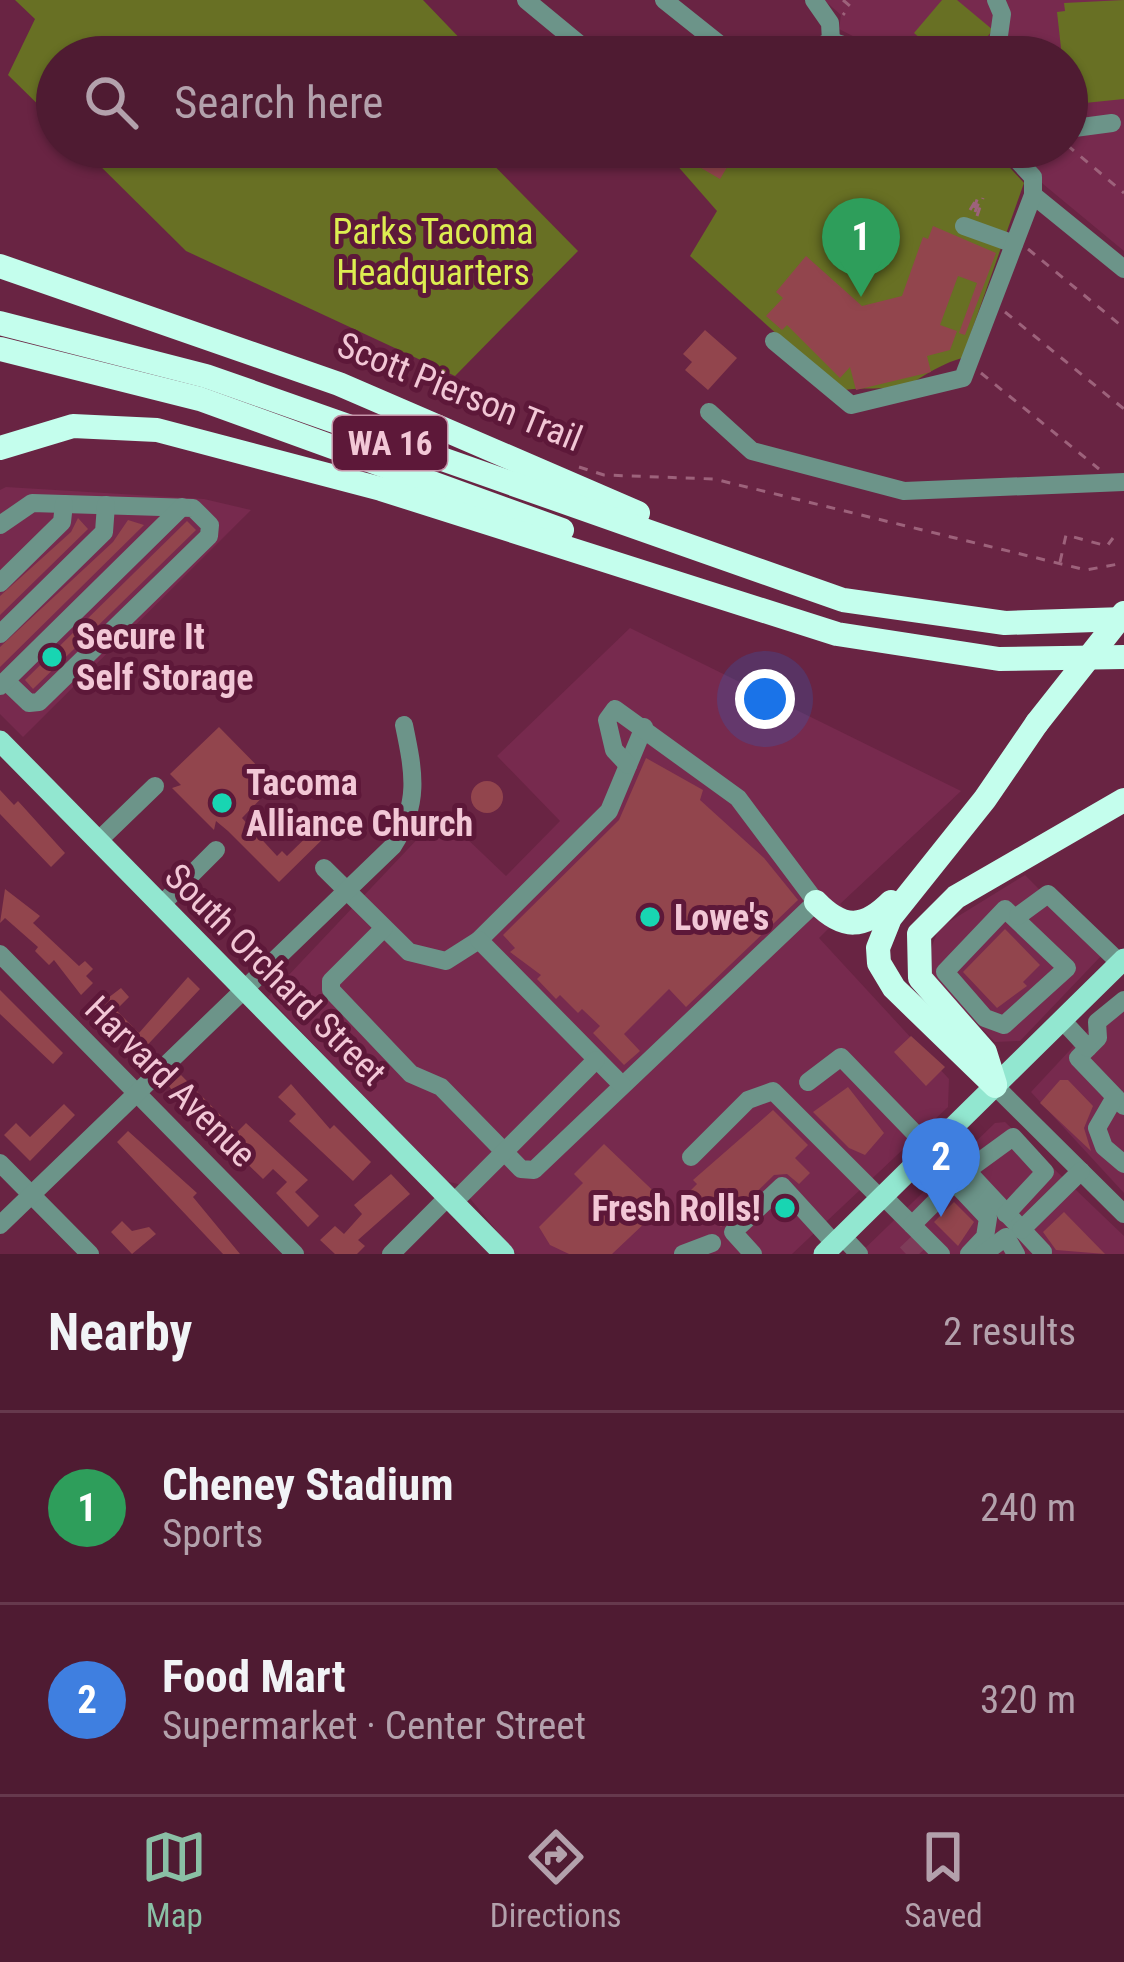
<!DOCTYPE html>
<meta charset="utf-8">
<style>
:root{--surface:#4f1b32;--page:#55243a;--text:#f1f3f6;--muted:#b3a1ac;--line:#66394d;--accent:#8abfa5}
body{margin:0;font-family:"Roboto Condensed",sans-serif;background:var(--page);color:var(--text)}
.you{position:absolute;left:765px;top:699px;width:42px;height:42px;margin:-30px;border:9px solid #fff;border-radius:50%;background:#1a73e8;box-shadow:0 0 0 18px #1a73e833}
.badge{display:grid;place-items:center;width:78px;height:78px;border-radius:50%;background:var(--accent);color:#fff;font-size:39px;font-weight:700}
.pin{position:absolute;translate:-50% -99px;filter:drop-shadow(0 3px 6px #0008)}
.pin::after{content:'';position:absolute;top:63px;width:42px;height:36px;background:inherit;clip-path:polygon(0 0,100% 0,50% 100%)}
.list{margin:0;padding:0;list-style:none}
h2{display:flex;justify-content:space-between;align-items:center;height:156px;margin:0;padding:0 48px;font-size:51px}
h2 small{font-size:39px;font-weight:400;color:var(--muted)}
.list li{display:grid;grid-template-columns:78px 1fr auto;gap:36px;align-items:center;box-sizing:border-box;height:192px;padding:0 48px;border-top:3px solid var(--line)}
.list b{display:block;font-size:45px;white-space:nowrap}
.list p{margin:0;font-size:39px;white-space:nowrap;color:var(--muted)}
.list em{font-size:39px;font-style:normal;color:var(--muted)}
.icon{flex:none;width:66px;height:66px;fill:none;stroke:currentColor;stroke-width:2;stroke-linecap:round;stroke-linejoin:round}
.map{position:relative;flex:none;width:1124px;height:1254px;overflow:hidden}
.search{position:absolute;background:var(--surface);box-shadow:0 3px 9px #0004;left:36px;right:36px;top:36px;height:132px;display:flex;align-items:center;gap:30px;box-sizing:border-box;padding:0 42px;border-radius:66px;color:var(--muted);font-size:45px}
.sheet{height:540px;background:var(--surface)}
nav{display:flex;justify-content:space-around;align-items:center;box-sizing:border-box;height:168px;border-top:3px solid var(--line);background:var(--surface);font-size:33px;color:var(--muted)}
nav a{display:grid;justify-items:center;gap:6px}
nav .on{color:var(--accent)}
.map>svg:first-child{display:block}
</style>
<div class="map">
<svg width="1124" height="1254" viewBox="0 0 1124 1254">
<rect width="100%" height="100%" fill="#692443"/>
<g fill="#772a4e">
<polygon points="824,0 1124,0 1124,251 1043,184 1015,147 1067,147 1067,57 894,57 839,29 841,15"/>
<polygon points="6,487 204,499 251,510 23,737 0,714 0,490"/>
<polygon points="630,628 961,791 840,904 846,911 819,938 949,1079 948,1107 792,1254 516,1254 458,1184 445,1181 268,997 441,814 506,876 560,821 497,756"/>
<polygon points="1025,875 1103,954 1020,1041 995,1042 932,978 930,951 939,928"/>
<polygon points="1124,992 1124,1193 1031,1092"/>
<polygon points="1005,1122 1124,1236 1124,1254 859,1254 995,1123"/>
</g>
<g fill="#687024">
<polygon points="15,0 423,0 470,49 462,57 57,57 57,123 8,75 35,19"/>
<polygon points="942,0 957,0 993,30 970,57 942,57 914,33"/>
<polygon points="1124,0 1124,99 1075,104 1074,96 1067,96 1067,57 1062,57 1057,12 1065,11 1064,3"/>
<polygon points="81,147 476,147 578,251 455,376 186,251"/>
<path d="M661 147H991L1024 183 962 358C945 363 933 370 920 378 895 394 862 385 840 391L690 256 717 211Z"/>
</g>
<g fill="#92454d">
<polygon points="707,147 739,147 720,179 696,165"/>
<polygon points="933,226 996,253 965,335 959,333 977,283 958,276 940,325 957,331 950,350 927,356 931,372 856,390 850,367 840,378 787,325 782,330 766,316 783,298 776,292 806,256 862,306 902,296 923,237 928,239"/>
<polygon points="705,330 737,358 708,390 685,370 692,362 683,354"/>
<polygon points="78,518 88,529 0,615 0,596 71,532"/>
<polygon points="128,520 144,525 0,667 0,647 113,542"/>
<polygon points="187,521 196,530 33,689 25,680"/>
<polygon points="219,727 275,784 242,818 277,856 282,851 287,856 325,819 334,828 279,882 228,831 216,821 214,830 172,788 181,785 170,774"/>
<polygon points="646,758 703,790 700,800 764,858 798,900 686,1007 669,989 624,1034 640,1051 624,1065 593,1033 600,1026 582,1009 578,1013 560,995 556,999 537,979 541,975 510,952 515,948 503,935 619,820"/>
<circle cx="487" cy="797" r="16"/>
<polygon points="0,790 14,805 18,801 65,853 51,867 0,814"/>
<polygon points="5,889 40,916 33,923 79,966 85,961 93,969 86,976 93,983 81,995 54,960 49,965 35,951 38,947 5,918 0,923"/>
<polygon points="1005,929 1040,965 1023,982 1027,986 997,1008 963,972"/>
<polygon points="188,977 200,989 138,1055 95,1008 121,988 129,997 116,1010 139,1033"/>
<polygon points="0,990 63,1053 53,1064 0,1014"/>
<polygon points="911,1036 945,1067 926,1086 894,1052"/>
<polygon points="181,1075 237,1132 246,1123 308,1180 295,1192 319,1216 308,1227 276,1193 287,1182 273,1169 263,1179 174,1093 169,1086"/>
<polygon points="1060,1080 1068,1080 1093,1106 1084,1128 1091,1151 1040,1103"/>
<polygon points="291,1084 330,1129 334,1125 371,1162 353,1181 289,1121 296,1114 278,1097"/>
<polygon points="848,1087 884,1133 865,1155 849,1148 813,1112"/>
<polygon points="64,1104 75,1115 30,1161 4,1135 16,1123 30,1137"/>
<polygon points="773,1110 808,1145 795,1158 810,1173 799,1184 787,1174 774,1175 721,1227 688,1193 697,1184 693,1180"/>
<polygon points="128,1131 197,1193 193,1197 240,1254 223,1254 117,1142"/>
<polygon points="604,1144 666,1203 612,1254 569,1254 550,1245 539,1227 583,1183 574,1174"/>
<polygon points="391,1174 410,1194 358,1240 365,1246 357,1254 335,1254 320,1240 335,1226 344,1234 362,1214 354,1205"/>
<polygon points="954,1202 974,1222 958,1246 934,1222"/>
<polygon points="1064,1212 1105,1254 1056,1250 1043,1232"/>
<polygon points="122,1221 132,1231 149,1227 156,1234 132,1254 111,1232"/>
</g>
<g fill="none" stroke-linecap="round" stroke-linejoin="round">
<polyline stroke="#7e3c59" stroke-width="18" stroke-dasharray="18 9" stroke-linecap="butt" points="906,1254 924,1237"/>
<g stroke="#9d627b" stroke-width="3" stroke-dasharray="9 9" stroke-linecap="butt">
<polyline points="843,0 850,6 843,15"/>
<polyline points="1067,145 1124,193"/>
<polyline points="970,210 978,197 973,211"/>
<polyline points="975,212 981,197"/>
<polyline points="977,216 983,198"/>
<polyline points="1028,249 1124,328"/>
<polyline points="1005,312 1124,409"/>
<polyline points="981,373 1099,469"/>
<polyline points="579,467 604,475 714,479 1086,570 1124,563"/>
<polyline points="1060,562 1066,535 1107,546 1113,538"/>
</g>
<g stroke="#6c9489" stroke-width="18">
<polyline points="526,0 595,57"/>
<polyline points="664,0 723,47"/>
<polyline points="814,0 830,23 831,41"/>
<polyline points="795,57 831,41 880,57"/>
<polyline points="996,57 1002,14 996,0"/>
<polyline points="1067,129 1112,123"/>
<polyline points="1033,195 1124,269"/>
<polyline points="964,226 1014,244"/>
<polyline points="774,341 851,405 963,378 1033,195 1033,177 1005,147"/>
<polyline points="709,412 752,451 904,491 1124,482"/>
<polyline points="0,525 32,503 193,508 210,525 209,536 39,702 29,703 6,681"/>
<polyline points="0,583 62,522 64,504"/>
<polyline points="0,634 104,532 106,505"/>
<polyline points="0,686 182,507"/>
<polyline points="98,841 155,786"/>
<polyline points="324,868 409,952 446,961 479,940 609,811 644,727"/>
<polyline points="161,905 216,850"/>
<polygon points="1005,909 1067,968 1004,1025 985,1018 945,972"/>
<polyline points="1018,916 1048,894 1120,963"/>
<polyline points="384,928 331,981 331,990 411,1074 441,1087 521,1169 534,1170 816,902 738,798 615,709 607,720 614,750 628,765"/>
<polyline points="479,940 622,1085"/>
<polyline points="0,954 295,1254"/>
<polyline points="1124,1000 1097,1022 1098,1038 1078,1058 1124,1106"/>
<polyline points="1062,1020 1088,1048"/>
<polyline points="808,1082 841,1057 930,1149"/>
<polyline points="995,1086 1124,1214"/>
<polyline points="1115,1097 1097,1128 1104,1147 1124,1164"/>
<polyline points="939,1141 1043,1252"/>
<polyline points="691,1157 748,1100 773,1091 881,1199"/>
<polyline points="0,1163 90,1254"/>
<polyline points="955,1183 988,1218 985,1237 969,1254"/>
<polyline points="883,1196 941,1254"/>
<polyline points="454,1202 596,1060"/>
<path d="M0 1225 393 846C420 803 414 773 404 725"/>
<polyline points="912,1225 965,1172 1013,1137 1045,1172 1006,1214"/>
<polyline points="1021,1230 1081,1171"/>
<polyline points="842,1236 859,1254"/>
<polyline points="391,1254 449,1196"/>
<polyline points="683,1254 712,1243"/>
<polyline points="753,1254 733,1232 782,1186 835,1244"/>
<polyline points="983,1254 1006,1237 1016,1254"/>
</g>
<g stroke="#92e7d0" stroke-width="21">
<polyline points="0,741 504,1254"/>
<polyline points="824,1254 1124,959"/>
</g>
<g stroke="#c4feed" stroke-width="24">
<polyline points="0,266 339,384 638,513"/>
<polyline points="0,323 206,376 843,600 1005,623 1124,619"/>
<polyline points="0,349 200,399 562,530"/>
<polyline points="0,448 73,426 157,430 381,489 837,634 999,659 1124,657"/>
<path d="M816 902C843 930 864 929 891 902"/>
<polyline points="995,1084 985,1052 920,978 919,934 956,897 1124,800"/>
<polyline points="995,1086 894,988 879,963 878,948 890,918 985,799 1037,723"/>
</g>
<polyline stroke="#c4feed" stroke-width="24" points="1037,723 1124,613"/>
</g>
<g fill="#18d5b2" stroke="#5d1839" stroke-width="4.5">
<circle cx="52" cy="657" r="12"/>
<circle cx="222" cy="803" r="12"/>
<circle cx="650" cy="917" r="12"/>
<circle cx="785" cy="1208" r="12"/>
</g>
<g text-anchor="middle" stroke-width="10" stroke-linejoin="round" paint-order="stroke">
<rect fill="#5d1839" stroke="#c592a7" stroke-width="3" x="333" y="416" width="114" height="54" rx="9"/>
<g font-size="33" font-weight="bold" fill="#f2c7d6">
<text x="390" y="455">WA 16</text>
</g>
<g font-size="36" fill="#dded51" stroke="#5d1839">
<text x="433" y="244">Parks Tacoma<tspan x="433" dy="41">Headquarters</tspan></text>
</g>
<g font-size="36" fill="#f2c7d6" stroke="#5d1839">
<text transform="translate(460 391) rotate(22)" y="13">Scott Pierson Trail</text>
<text transform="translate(276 974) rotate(45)" y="13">South Orchard Street</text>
<text transform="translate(171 1081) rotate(45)" y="13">Harvard Avenue</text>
</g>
<g font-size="36" font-weight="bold" fill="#f2c7d6" stroke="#5d1839" text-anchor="start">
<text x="76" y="649">Secure It<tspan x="76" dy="41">Self Storage</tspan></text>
<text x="246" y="795">Tacoma<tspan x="246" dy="41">Alliance Church</tspan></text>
<text x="674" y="930">Lowe's</text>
<text x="761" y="1221" text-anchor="end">Fresh Rolls!</text>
</g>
</g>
</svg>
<div class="you"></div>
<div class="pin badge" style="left:861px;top:297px;background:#2e9e5b">1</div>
<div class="pin badge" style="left:941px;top:1217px;background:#3f7fe0">2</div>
<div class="search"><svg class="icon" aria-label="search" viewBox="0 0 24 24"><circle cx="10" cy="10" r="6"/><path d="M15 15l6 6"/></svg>Search here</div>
</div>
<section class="sheet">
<h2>Nearby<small>2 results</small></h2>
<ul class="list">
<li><span class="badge" style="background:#2e9e5b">1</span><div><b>Cheney Stadium</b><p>Sports</p></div><em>240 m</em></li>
<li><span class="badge" style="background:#3f7fe0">2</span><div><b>Food Mart</b><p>Supermarket · Center Street</p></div><em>320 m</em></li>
</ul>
</section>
<nav>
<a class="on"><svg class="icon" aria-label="map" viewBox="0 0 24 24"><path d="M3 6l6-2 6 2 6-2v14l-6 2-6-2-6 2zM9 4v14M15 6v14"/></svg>Map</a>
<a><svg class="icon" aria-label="directions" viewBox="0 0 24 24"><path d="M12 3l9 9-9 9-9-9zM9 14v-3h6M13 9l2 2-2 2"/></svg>Directions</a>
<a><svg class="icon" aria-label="saved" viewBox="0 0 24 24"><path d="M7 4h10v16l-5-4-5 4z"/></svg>Saved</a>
</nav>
